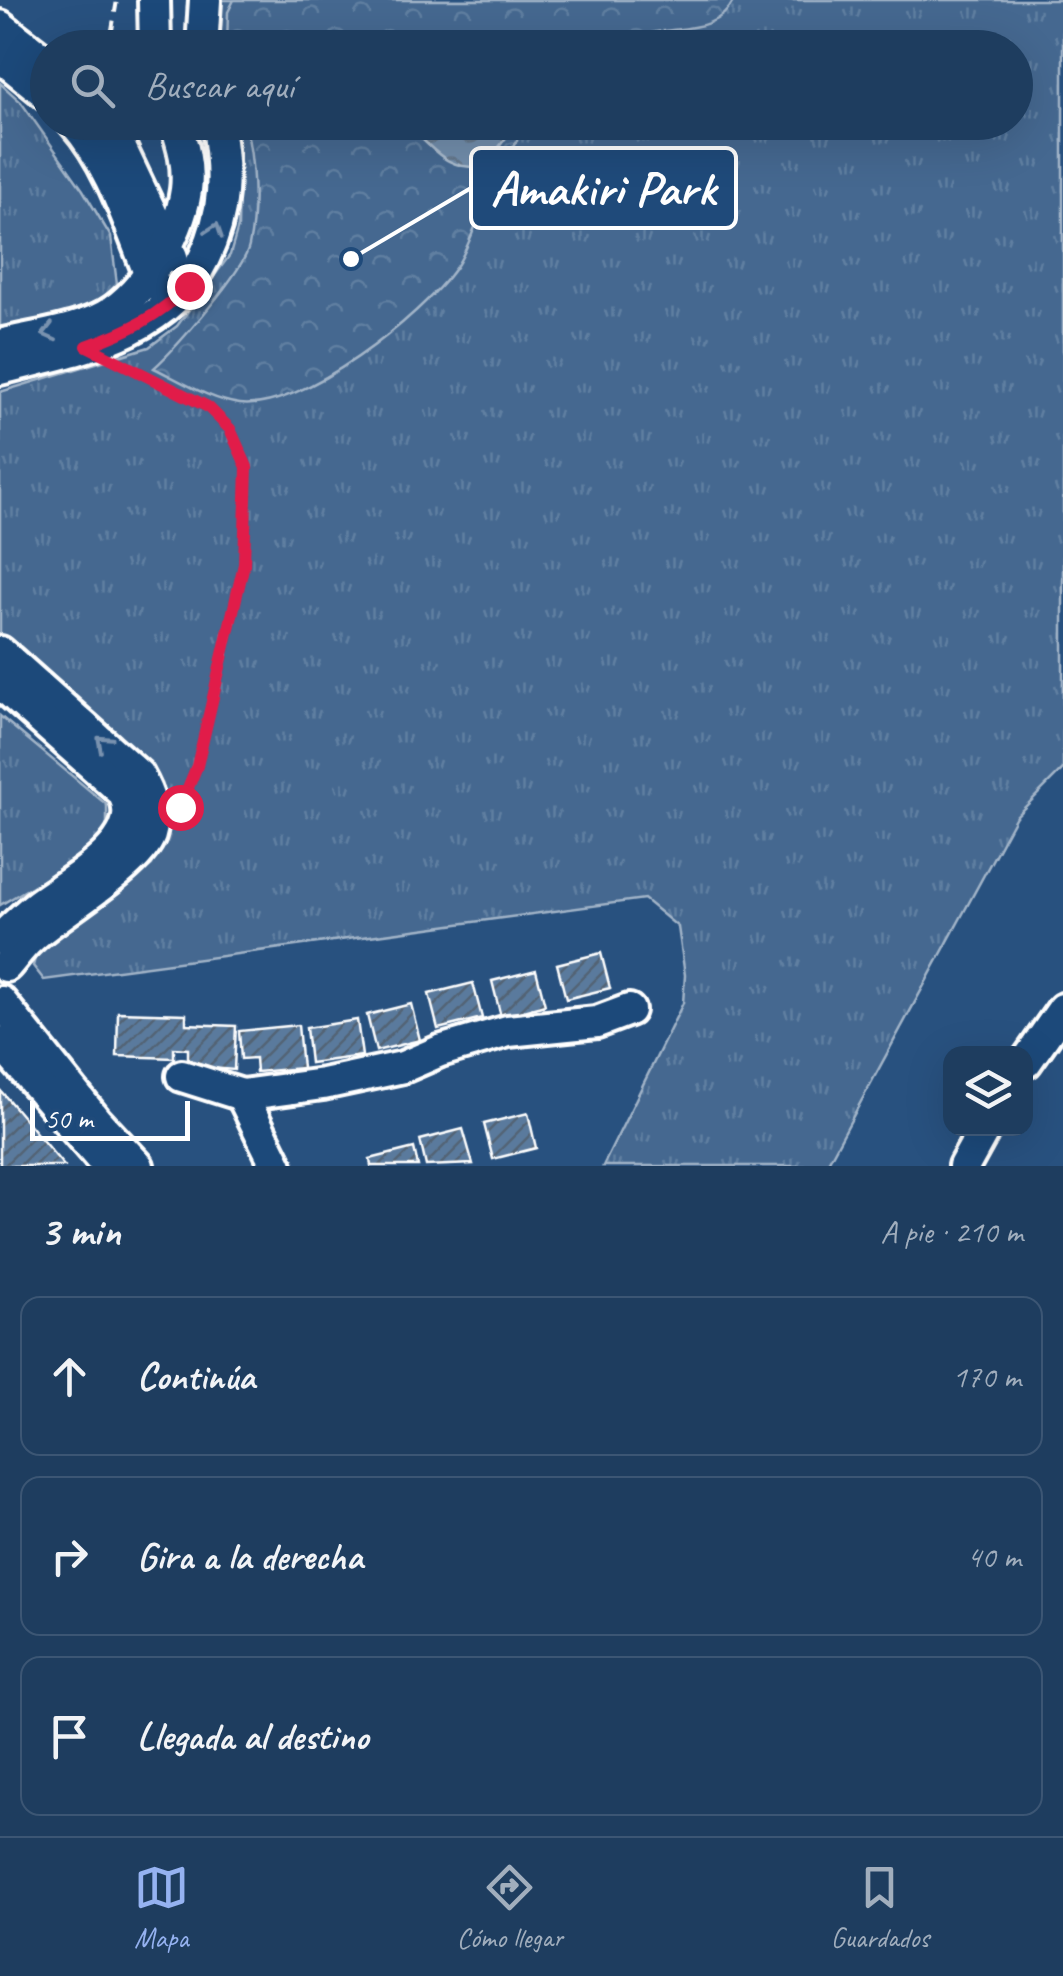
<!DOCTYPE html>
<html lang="es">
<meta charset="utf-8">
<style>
:root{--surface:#1e3d5f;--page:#2b4868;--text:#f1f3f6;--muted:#a1aebd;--line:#3c5674;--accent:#95b2f1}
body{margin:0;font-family:Caveat,sans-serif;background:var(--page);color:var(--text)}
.controls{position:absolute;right:30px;bottom:30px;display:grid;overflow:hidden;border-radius:20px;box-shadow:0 10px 40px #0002}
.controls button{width:90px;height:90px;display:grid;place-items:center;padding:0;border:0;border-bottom:2px solid var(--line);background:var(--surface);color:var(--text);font:50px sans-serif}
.scale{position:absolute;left:30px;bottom:25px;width:160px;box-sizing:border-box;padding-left:10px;border:5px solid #fff;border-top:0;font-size:28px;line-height:35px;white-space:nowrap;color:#fff;-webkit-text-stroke:8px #1f4a7a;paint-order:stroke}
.stop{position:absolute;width:30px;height:30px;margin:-22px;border:8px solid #e11d48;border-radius:50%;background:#fff}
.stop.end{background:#e11d48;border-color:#fff;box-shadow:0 2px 10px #0008}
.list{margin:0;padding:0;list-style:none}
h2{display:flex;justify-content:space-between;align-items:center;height:130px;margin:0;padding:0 40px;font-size:42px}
h2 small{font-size:32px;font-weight:400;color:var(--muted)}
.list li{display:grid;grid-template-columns:65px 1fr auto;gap:30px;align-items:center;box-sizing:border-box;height:160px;margin:0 20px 20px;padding:0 20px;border:2px solid var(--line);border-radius:20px}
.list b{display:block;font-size:38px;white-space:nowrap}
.list em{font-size:32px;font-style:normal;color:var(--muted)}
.icon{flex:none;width:55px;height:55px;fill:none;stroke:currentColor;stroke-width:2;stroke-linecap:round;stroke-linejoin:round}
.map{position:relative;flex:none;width:1063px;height:1166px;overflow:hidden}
.search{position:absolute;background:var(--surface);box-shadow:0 10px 40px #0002;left:30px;right:30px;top:30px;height:110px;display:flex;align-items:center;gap:25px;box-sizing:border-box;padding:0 35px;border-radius:55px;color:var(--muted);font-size:38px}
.sheet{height:670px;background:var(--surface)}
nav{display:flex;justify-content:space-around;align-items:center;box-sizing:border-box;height:140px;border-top:2px solid var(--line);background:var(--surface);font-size:28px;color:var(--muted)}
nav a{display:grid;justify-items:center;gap:5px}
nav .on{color:var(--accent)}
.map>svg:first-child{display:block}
</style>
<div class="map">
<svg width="1063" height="1166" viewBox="0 0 1063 1166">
<defs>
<pattern id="grass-tufts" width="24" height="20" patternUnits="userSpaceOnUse" patternTransform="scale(2.5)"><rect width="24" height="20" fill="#446890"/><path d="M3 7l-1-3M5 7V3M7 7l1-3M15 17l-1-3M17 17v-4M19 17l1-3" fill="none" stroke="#607fa1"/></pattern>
<pattern id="park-crowns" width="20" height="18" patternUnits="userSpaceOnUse" patternTransform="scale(2.5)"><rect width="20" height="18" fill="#446890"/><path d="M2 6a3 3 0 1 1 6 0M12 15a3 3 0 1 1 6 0" fill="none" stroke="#607fa1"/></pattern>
<pattern id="water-waves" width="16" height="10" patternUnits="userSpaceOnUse" patternTransform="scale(2.5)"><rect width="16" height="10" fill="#718dab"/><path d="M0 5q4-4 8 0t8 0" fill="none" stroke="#64768a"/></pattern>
<pattern id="building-hatch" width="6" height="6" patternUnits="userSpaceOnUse" patternTransform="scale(2.5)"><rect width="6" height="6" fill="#5a7a9d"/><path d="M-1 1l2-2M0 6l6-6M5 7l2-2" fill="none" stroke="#536374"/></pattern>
</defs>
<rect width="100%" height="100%" fill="#28517f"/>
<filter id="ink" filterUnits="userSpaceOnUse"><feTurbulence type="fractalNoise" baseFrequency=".01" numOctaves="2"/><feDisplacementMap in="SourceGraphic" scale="20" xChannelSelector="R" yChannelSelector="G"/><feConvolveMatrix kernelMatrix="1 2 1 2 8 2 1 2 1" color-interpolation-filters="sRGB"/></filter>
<g filter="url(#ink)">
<g fill="url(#grass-tufts)" stroke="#a2b4c8" stroke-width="2.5">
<path d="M217 0H1063V769L1016 816 826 1166H603L683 1003 685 975 678 927 644 899 44 980 33 966 38 947 152 865C163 840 164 813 161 786L0 640V392L149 347 177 326 230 255 238 227 239 184 232 123 1016 122V48L217 47Z"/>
<polygon points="0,83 21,102 83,190 111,237 117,284 94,307 0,331"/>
<polygon points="0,716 107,805 107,828 96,849 0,905"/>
</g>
<g fill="url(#park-crowns)" stroke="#a2b4c8" stroke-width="2.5">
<path d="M234 0H734C719 31 684 27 656 32 640 35 624 42 609 47H227L228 12Z"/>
<path d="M245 123H527C513 147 498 171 487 197 477 219 469 248 456 267 421 317 302 411 240 404 210 400 181 381 154 368 175 349 244 271 249 246 257 208 254 160 245 123Z"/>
</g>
<path fill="url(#water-waves)" stroke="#aabbcd" stroke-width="2.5" d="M424 123V122L517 123 484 167C454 169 442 159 421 138Z"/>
<g fill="url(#building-hatch)" stroke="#fff" stroke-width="2.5">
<polygon points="601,953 610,988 566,999 557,964"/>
<polygon points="536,970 545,1005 501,1017 492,981"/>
<polygon points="473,983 482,1018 438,1029 429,994"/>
<polygon points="411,1004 420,1040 376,1051 367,1015"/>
<polygon points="118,1012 186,1014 186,1024 236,1026 234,1070 188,1066 188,1049 174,1048 174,1058 117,1056"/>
<polygon points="357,1020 362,1056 310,1063 306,1028"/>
<polygon points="298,1025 302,1068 256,1072 255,1058 241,1059 239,1031"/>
<polygon points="0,1090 64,1166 0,1166"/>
<polygon points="528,1113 536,1148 493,1159 484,1124"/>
<polygon points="463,1129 473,1164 426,1166 420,1140"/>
<polygon points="414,1148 418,1166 371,1166 370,1159"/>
</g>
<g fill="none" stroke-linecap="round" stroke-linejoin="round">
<defs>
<g id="minor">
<polyline points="154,0 155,48"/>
<polyline points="0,26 48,63"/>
<polyline points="202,48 205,0"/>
<polyline points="0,56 48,95"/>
<path d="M74 122C114 167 131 231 154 285"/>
<polyline points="103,122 120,147 172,257"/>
<path d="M0 345C32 337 67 333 97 320 140 302 180 236 186 190 189 166 183 145 175 122"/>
<path d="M0 369C76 349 166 336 204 258 226 212 226 172 217 122"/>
<path d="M0 652 138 775C148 793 157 814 150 835 139 866 58 913 32 937 22 945 14 957 6 966"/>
<path d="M0 683 123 792C150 842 67 882 35 907 23 917 12 928 0 939"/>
<polyline points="1,1002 97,1122 138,1166"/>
<polyline points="0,1042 107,1166"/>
<polyline points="1026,1062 1063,1009"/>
<polyline points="182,1076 242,1095 323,1084 403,1067 440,1051 508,1031 597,1022 629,1010"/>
<polyline points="242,1095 277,1166"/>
<polyline points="964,1166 985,1128"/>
</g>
</defs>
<use href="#minor" stroke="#fff" stroke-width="38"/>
<g stroke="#fff" stroke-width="4" stroke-dasharray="10 8" stroke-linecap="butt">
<polyline points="114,48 111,36 117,0"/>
<path d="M118 362C152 379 209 398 230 428 276 494 216 691 197 766L187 794 177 809"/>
</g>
<use href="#minor" stroke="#1f4a7a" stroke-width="30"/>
</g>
<defs><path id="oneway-chevron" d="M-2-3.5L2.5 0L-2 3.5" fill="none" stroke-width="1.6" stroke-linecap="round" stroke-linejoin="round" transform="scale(2.5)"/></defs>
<g stroke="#7992af">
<use href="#oneway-chevron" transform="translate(215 230) rotate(-71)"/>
<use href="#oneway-chevron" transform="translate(49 333) rotate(166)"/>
<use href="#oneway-chevron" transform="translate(103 742) rotate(-138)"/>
</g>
</g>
<g fill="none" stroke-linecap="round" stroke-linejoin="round" filter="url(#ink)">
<path stroke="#e11d48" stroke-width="12" d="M180 807 197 766 244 564 247 467 230 429 208 407 87 346C129 331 157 317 189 286"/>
</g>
<path fill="none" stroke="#fff" stroke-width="4" d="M351 259L471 188"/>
<circle fill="#fff" stroke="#1f4a7a" stroke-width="4" cx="351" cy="259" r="10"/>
<rect fill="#1f4a7a" stroke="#fff" stroke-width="4" x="471" y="148" width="265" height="80" rx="10"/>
<g font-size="50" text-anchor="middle" font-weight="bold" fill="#fff">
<text x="603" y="205">Amakiri Park</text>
</g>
</svg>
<div class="controls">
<button><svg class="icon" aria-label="layers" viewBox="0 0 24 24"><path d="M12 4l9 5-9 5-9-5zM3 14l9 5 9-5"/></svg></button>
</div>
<div class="scale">50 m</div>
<div class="stop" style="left:180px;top:807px"></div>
<div class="stop end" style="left:189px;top:286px"></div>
<div class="search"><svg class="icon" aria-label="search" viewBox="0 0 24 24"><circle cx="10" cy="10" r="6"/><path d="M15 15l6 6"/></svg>Buscar aquí</div>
</div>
<section class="sheet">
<h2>3 min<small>A pie · 210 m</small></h2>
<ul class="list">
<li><svg class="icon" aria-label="ahead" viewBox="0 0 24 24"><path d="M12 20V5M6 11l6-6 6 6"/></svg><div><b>Continúa</b></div><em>170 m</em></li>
<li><svg class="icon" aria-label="right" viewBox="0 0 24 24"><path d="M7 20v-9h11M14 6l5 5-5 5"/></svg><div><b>Gira a la derecha</b></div><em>40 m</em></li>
<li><svg class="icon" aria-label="arrive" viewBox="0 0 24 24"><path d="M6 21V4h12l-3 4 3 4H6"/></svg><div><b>Llegada al destino</b></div></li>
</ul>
</section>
<nav>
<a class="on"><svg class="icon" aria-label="map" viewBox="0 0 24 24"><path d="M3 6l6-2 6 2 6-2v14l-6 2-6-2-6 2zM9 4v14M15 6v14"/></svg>Mapa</a>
<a><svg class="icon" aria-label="directions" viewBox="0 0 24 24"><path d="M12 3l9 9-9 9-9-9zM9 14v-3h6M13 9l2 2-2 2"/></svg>Cómo llegar</a>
<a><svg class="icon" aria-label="saved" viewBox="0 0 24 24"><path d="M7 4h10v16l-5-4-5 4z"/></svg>Guardados</a>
</nav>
